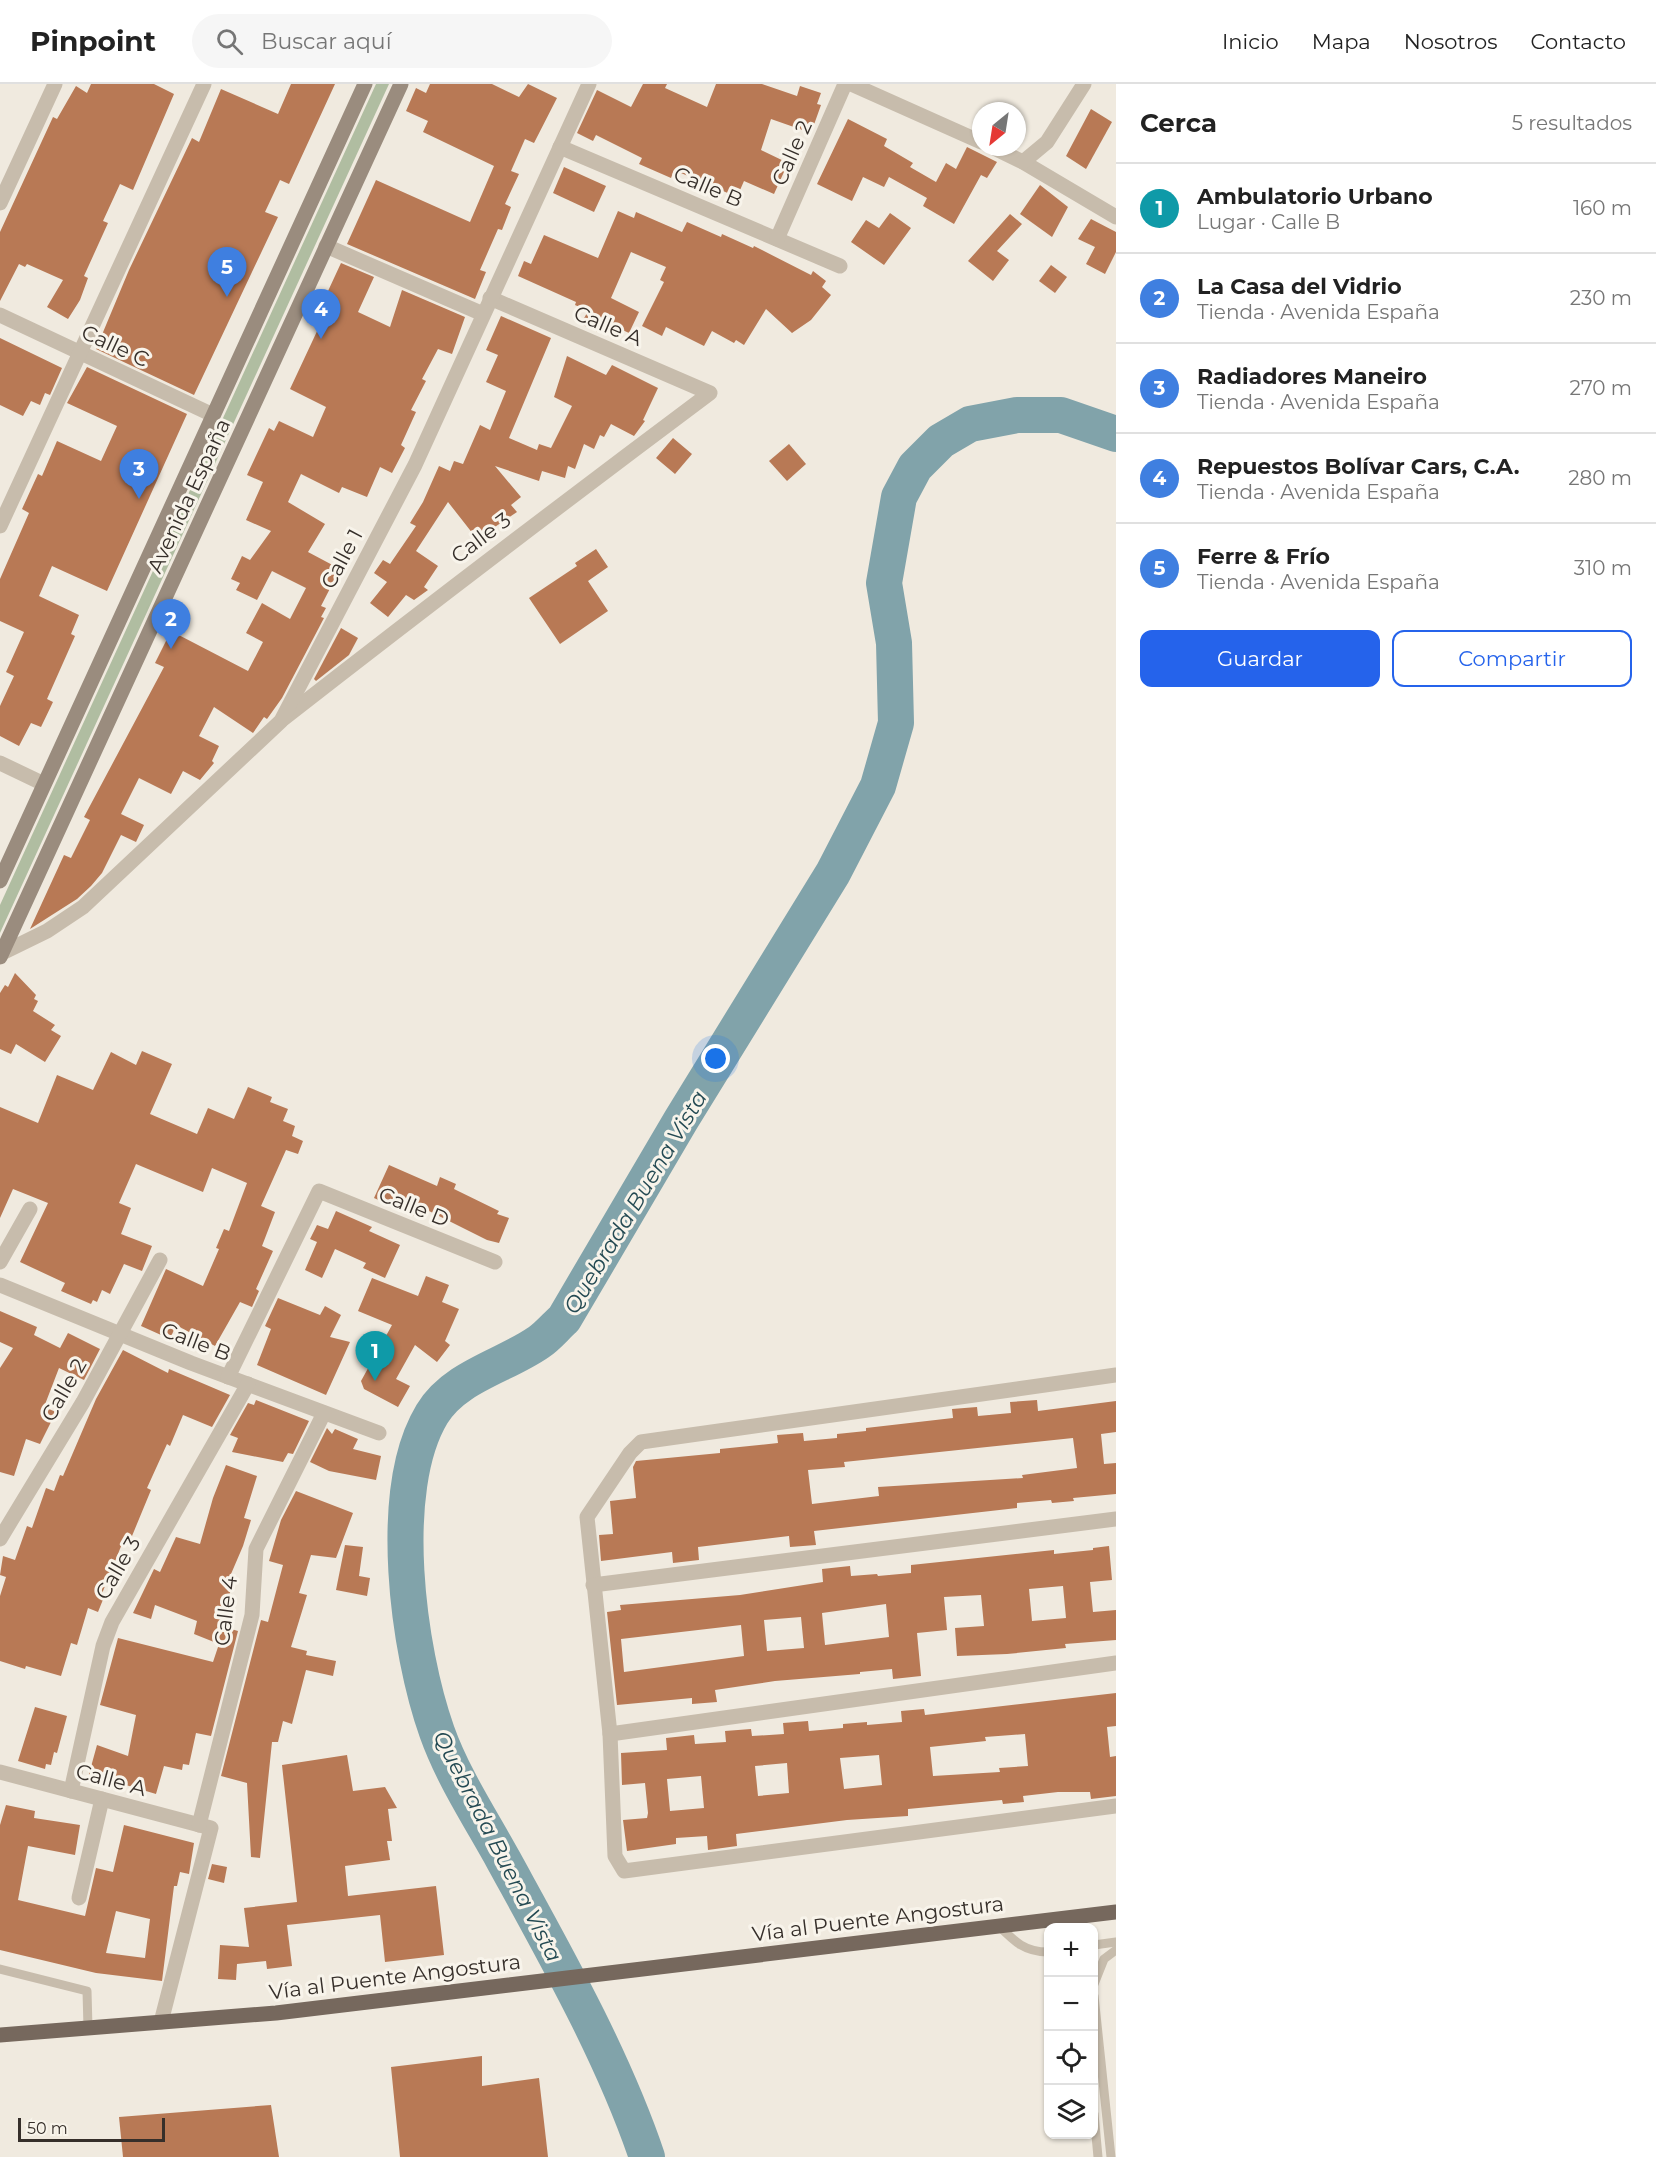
<!DOCTYPE html>
<html lang="es">
<meta charset="utf-8">
<style>
:root{--surface:#fff;--page:#f6f6f6;--text:#222;--muted:#767676;--line:#e0e0e0;--accent:#2563eb}
body{margin:0;font-family:Montserrat,sans-serif;background:var(--page);color:var(--text)}
.controls{position:absolute;right:18px;bottom:18px;display:grid;overflow:hidden;border-radius:12px;box-shadow:0 2px 4px #0004}
.controls button{width:54px;height:54px;display:grid;place-items:center;padding:0;border:0;border-bottom:2px solid var(--line);background:var(--surface);color:var(--text);font:30px sans-serif}
.compass{position:absolute;left:972px;top:18px;width:54px;height:54px;border-radius:50%;background:var(--surface);box-shadow:0 2px 4px #0004;rotate:210deg}
.scale{position:absolute;left:18px;bottom:15px;width:147px;box-sizing:border-box;padding-left:6px;border:3px solid #362f2a;border-top:0;font-size:16px;line-height:21px;white-space:nowrap;color:#362f2a;-webkit-text-stroke:4px #f8f4eb;paint-order:stroke}
.you{position:absolute;left:716px;top:975px;width:21px;height:21px;margin:-15px;border:4px solid #fff;border-radius:50%;background:#1a73e8;box-shadow:0 0 0 9px #1a73e833}
.badge{display:grid;place-items:center;width:39px;height:39px;border-radius:50%;background:var(--accent);color:#fff;font-size:20px;font-weight:700}
.pin{position:absolute;translate:-50% -50px;filter:drop-shadow(0 2px 3px #0008)}
.pin::after{content:'';position:absolute;top:32px;width:21px;height:18px;background:inherit;clip-path:polygon(0 0,100% 0,50% 100%)}
.list{margin:0;padding:0;list-style:none}
h2{display:flex;justify-content:space-between;align-items:center;height:78px;margin:0;padding:0 24px;font-size:26px}
h2 small{font-size:20px;font-weight:400;color:var(--muted)}
.list li{display:grid;grid-template-columns:39px 1fr auto;gap:18px;align-items:center;box-sizing:border-box;height:90px;padding:0 24px;border-top:2px solid var(--line)}
.list b{display:block;font-size:22px;white-space:nowrap}
.list p{margin:0;font-size:20px;white-space:nowrap;color:var(--muted)}
.list em{font-size:20px;font-style:normal;color:var(--muted)}
.actions{display:flex;gap:12px;padding:18px 24px}
.actions a{flex:1;padding:14px 0;border:2px solid var(--accent);border-radius:12px;text-align:center;font-size:21px;color:var(--accent)}
.actions .main{background:var(--accent);color:#fff}
.icon{flex:none;width:33px;height:33px;fill:none;stroke:currentColor;stroke-width:2;stroke-linecap:round;stroke-linejoin:round}
.map{position:relative;flex:none;width:1116px;height:2073px;overflow:hidden}
header{display:flex;align-items:center;gap:36px;box-sizing:border-box;height:84px;padding:0 30px;background:var(--surface);border-bottom:2px solid var(--line)}
header strong{font-size:28px}
nav{display:flex;gap:33px;margin-inline-start:auto;font-size:21px}
.search{width:420px;height:54px;background:var(--page);display:flex;align-items:center;gap:15px;box-sizing:border-box;padding:0 21px;border-radius:33px;color:var(--muted);font-size:22px}
main{display:flex}
aside{flex:1;background:var(--surface)}
.map>svg:first-child{display:block}
</style>
<header>
<strong>Pinpoint</strong>
<div class="search"><svg class="icon" aria-label="search" viewBox="0 0 24 24"><circle cx="10" cy="10" r="6"/><path d="M15 15l6 6"/></svg>Buscar aquí</div>
<nav><a>Inicio</a><a>Mapa</a><a>Nosotros</a><a>Contacto</a></nav>
</header>
<main>
<div class="map">
<svg width="1116" height="2073" viewBox="0 0 1116 2073">
<rect width="100%" height="100%" fill="#f0eadf"/>
<polygon fill="#b0bda1" points="376,0 389,0 0,849 0,821"/>
<g fill="none" stroke-linecap="round" stroke-linejoin="round">
<path stroke="#81a3aa" stroke-width="36" d="M647 2073C613 1972 555 1870 504 1777 481 1735 453 1693 437 1648 408 1567 386 1406 432 1330 455 1292 505 1282 539 1258 548 1252 556 1242 564 1235L681 1036 833 789 878 702 896 639 894 559 884 499 899 413 915 383 941 357 970 340 1017 331H1061L1116 350"/>
</g>
<g fill="#b87955" fill-rule="evenodd">
<polygon points="91,0 154,0 174,10 133,106 120,100 103,137 108,139 84,192 88,194 80,216 68,235 47,223 63,196 27,180 25,183 19,180 0,217 0,148 53,33 57,35 76,2 87,9"/>
<polygon points="291,0 335,0 289,100 280,96 265,128 278,133 194,311 96,265 129,186 192,54 199,58 221,5 278,30"/>
<polygon points="430,0 492,0 519,13 528,0 557,14 534,59 525,55 511,87 519,90 505,120 511,123 502,146 498,145 480,186 486,188 475,215 347,160 376,96 470,138 494,82 423,48 428,37 406,27 416,4 426,9"/>
<polygon points="643,0 667,0 665,4 707,23 716,0 762,0 797,12 800,2 821,9 817,20 821,21 811,49 771,35 761,66 788,79 774,110 744,97 737,113 674,86 671,94 639,80 642,74 596,51 593,57 577,49 597,6 631,23"/>
<polygon points="1091,25 1112,38 1086,85 1066,72"/>
<polygon points="848,35 887,55 884,62 913,79 910,83 936,98 946,79 956,85 967,63 997,78 987,94 981,91 954,140 923,122 927,114 889,93 884,103 863,93 852,117 817,100"/>
<polygon points="564,83 606,102 594,128 553,109"/>
<polygon points="1040,101 1068,123 1052,153 1020,130"/>
<polygon points="618,127 634,134 636,128 682,148 687,138 721,153 722,150 753,164 754,162 811,191 813,187 826,197 822,203 831,211 811,236 792,249 766,225 744,261 736,256 734,259 712,247 704,262 666,243 662,252 642,242 664,198 660,196 666,183 631,168 611,214 639,228 629,249 603,237 598,248 581,240 588,227 575,221 576,218 518,192 524,177 531,180 544,151 598,174"/>
<polygon points="890,129 911,144 884,181 851,158 866,136 879,144"/>
<polygon points="1010,130 1022,140 997,167 1009,176 993,197 968,177"/>
<polygon points="1091,135 1116,148 1116,168 1105,190 1086,180 1095,163 1078,155"/>
<polygon points="341,179 374,193 358,228 390,243 402,206 465,233 452,270 438,265 422,295 426,297 411,326 416,328 401,361 405,364 392,389 380,383 367,413 342,403 339,409 301,390 288,418 325,440 308,468 340,485 321,522 326,524 321,533 324,534 282,614 267,635 264,633 253,649 214,623 199,652 219,662 212,677 214,679 200,696 183,687 171,710 139,694 121,730 144,741 136,758 121,751 102,789 91,802 77,815 30,845 64,771 71,774 90,736 84,733 164,583 155,579 171,547 248,587 263,558 246,549 262,519 290,535 306,504 272,487 257,516 236,506 240,499 231,495 242,472 250,476 271,447 246,436 263,398 247,391 269,344 274,347 279,337 313,353 326,323 290,305 319,243 327,222 322,220"/>
<polygon points="1051,181 1067,193 1055,209 1039,197"/>
<polygon points="501,232 551,254 509,354 537,366 539,360 551,364 572,322 554,313 567,272 606,291 612,281 658,304 643,336 645,337 634,352 611,340 604,353 600,351 594,365 584,360 575,385 568,382 565,394 542,387 539,397 495,382 521,413 511,421 517,428 477,455 448,418 416,467 438,482 424,503 428,506 414,516 406,511 388,533 370,519 387,498 374,489 383,476 390,480 416,442 410,439 423,418 439,382 450,387 454,377 463,380 480,341 490,346 506,307 486,298 498,271 486,266"/>
<polygon points="0,254 62,284 50,311 45,309 40,321 31,317 23,332 0,321"/>
<polygon points="87,283 187,330 107,507 52,482 39,512 79,531 71,550 75,552 47,615 53,618 41,643 31,639 19,662 0,652 0,622 14,592 6,588 24,548 0,537 0,495 29,429 22,425 38,390 42,392 57,357 101,377 117,342 67,319"/>
<polygon points="673,354 692,370 675,390 656,374"/>
<polygon points="789,360 806,380 787,397 769,377"/>
<polygon points="596,465 608,483 588,497 608,527 560,560 529,514 577,482 575,479"/>
<polygon points="341,544 358,554 349,571 316,597 314,595"/>
<polygon points="15,889 36,911 34,915 38,917 33,927 55,941 51,946 61,952 45,978 16,960 11,970 0,965 0,909 5,901 8,903"/>
<polygon points="142,967 172,980 150,1030 197,1050 208,1024 234,1035 248,1003 272,1013 270,1018 288,1025 283,1037 295,1042 292,1052 303,1057 298,1070 286,1066 261,1122 275,1128 262,1162 273,1167 256,1205 259,1207 252,1223 240,1218 215,1262 176,1241 170,1255 141,1242 166,1185 203,1202 219,1165 216,1164 224,1145 229,1147 247,1099 212,1084 203,1108 136,1080 119,1119 131,1124 121,1150 152,1162 142,1187 124,1180 110,1210 102,1206 97,1218 93,1216 91,1220 61,1207 65,1199 20,1178 48,1119 13,1105 0,1134 0,1023 38,1039 57,991 93,1006 111,968 136,981"/>
<polygon points="389,1081 437,1102 440,1093 456,1100 454,1105 499,1127 497,1130 509,1134 499,1159 487,1156 423,1124 419,1134 374,1114"/>
<polygon points="336,1127 372,1143 369,1147 400,1161 385,1194 363,1184 366,1179 335,1165 322,1194 305,1186 317,1158 310,1155 317,1141 328,1145"/>
<polygon points="426,1192 449,1201 442,1218 459,1225 445,1257 450,1261 437,1278 415,1261 396,1295 410,1302 398,1323 364,1305 361,1297 392,1241 358,1227 372,1194 418,1212"/>
<polygon points="278,1214 320,1231 325,1222 341,1231 330,1253 350,1258 326,1311 257,1281 271,1245 265,1242"/>
<polygon points="0,1227 37,1243 34,1251 60,1264 68,1249 100,1265 84,1296 59,1284 44,1323 56,1328 40,1360 26,1355 14,1392 0,1388 0,1284 13,1264 0,1258"/>
<polygon points="123,1266 168,1289 169,1285 230,1311 212,1343 183,1331 170,1362 167,1360 147,1404 151,1406 132,1452 126,1450 101,1512 104,1513 98,1528 88,1524 77,1561 71,1559 61,1592 26,1582 25,1585 0,1577 0,1512 6,1493 0,1491 3,1472 15,1476 27,1442 32,1444 46,1404 54,1407 60,1391 63,1392 96,1315"/>
<polygon points="256,1316 309,1337 293,1370 288,1369 283,1378 232,1368 238,1354 230,1351 248,1319 254,1321"/>
<path d="M1037 1316 1038 1327 1116 1317V1348L1101 1350 1104 1380 1116 1379V1410L1073 1414 1074 1417 1052 1419 1051 1416 1017 1419V1424L814 1447 816 1461 790 1463 789 1452 698 1463 699 1476 673 1479 672 1468 601 1477 599 1451 613 1450 610 1417 636 1414 633 1383 636 1377 720 1369V1365L778 1359 777 1351 803 1349 804 1357 837 1354V1350L866 1347V1344L953 1334 952 1325 977 1323 978 1332 1011 1329 1010 1318ZM1073 1354 1077 1384 1022 1391 1023 1394 878 1403 879 1412 812 1420 808 1386 845 1383 844 1378Z"/>
<polygon points="327,1344 332,1350 335,1345 358,1355 353,1365 381,1372 376,1396 329,1387 310,1378"/>
<polygon points="226,1381 257,1392 244,1434 251,1436 243,1462 225,1504 231,1505 221,1542 238,1547 211,1652 196,1649 189,1681 183,1680 182,1686 164,1682 156,1710 89,1690 97,1661 128,1672 136,1631 100,1621 118,1554 213,1578 219,1560 194,1550 197,1537 155,1521 151,1535 133,1529 154,1485 160,1488 176,1453 200,1460 213,1414"/>
<polygon points="296,1407 353,1429 336,1474 311,1471 299,1509 307,1511 291,1563 307,1567 306,1571 336,1577 333,1592 306,1586 292,1640 283,1637 278,1658 272,1658 260,1774 251,1773 247,1699 221,1692 261,1536 268,1538 283,1481 269,1477 281,1436"/>
<polygon points="345,1461 363,1463 359,1492 370,1494 367,1512 336,1506"/>
<path d="M1109 1462 1112 1496 1090 1498 1093 1528 1116 1526V1556L1065 1560 1066 1564 1007 1570 957 1572 955 1544 984 1542 981 1511 944 1513 947 1546 917 1549 921 1592 893 1595 892 1585 860 1588V1590L775 1597 715 1606 717 1618 692 1620V1614L617 1621 607 1528 621 1526 620 1521 740 1511 823 1498 822 1485 850 1482 851 1492 877 1490 878 1492 911 1489V1481L1054 1466V1470L1093 1466V1464ZM1063 1502 1066 1534 1032 1537 1029 1505ZM886 1520 889 1553 825 1561 822 1529ZM801 1533 804 1564 767 1567 764 1536ZM741 1541 744 1572 624 1588 621 1555Z"/>
<path d="M1116 1609V1642L1107 1643 1110 1673 1116 1672V1712L1091 1715 1090 1708H1058L1023 1712 1024 1718 1003 1720 1002 1716 908 1725V1732L847 1736 736 1750 737 1762 708 1766 707 1752 676 1754V1760L627 1767 623 1736 647 1734 648 1729 645 1699 622 1701 621 1669 667 1666 666 1654 694 1651 695 1660 726 1658 725 1647 751 1645 752 1652 784 1650 783 1639 808 1637 809 1647 843 1644V1640L867 1638V1641L902 1638 901 1627 924 1625 925 1631ZM1025 1650 1028 1682 999 1684 1000 1688 933 1692 930 1663 986 1657 985 1653ZM879 1671 882 1701 844 1705 840 1674ZM787 1679 789 1709 758 1712 755 1682ZM701 1692 704 1724 670 1727 667 1695Z"/>
<polygon points="35,1623 67,1632 57,1669 54,1668 51,1681 46,1680 45,1685 18,1677"/>
<polygon points="347,1671 353,1707 385,1703 397,1724 388,1725 392,1757 387,1757 390,1776 345,1782 348,1812 436,1802 444,1871 385,1878 380,1831 287,1841 292,1882 267,1885 266,1877 237,1880 236,1896 218,1895 220,1861 249,1863 244,1824 297,1818 282,1681"/>
<path d="M6 1721 35 1727 34 1734 80 1741 75 1771 28 1762 18 1816 85 1832 96 1784 113 1788 124 1741 194 1759 189 1790 180 1788 177 1802H174L162 1897 96 1889 0 1866V1741ZM116 1827 150 1835 145 1874 106 1869Z"/>
<polygon points="212,1780 227,1783 224,1799 208,1795"/>
<polygon points="482,1972 482,2002 539,1994 548,2073 400,2073 391,1983"/>
<polygon points="271,2021 279,2073 123,2073 119,2033"/>
</g>
<g fill="none" stroke-linecap="round" stroke-linejoin="round">
<g stroke="#c7bcac" stroke-width="9">
<path d="M999 1842C1015 1858 1025 1868 1048 1868"/>
<polyline points="1094,1861 1116,1858"/>
<polyline points="0,1885 87,1907 88,1944"/>
<polyline points="1094,1900 1104,1875 1116,1866"/>
<polyline points="1094,1912 1111,2073"/>
<polyline points="1094,2030 1098,2073"/>
</g>
<g stroke="#c7bcac" stroke-width="15">
<polyline points="851,0 981,58"/>
<polyline points="560,63 840,182"/>
<polyline points="992,63 1023,78 1116,133"/>
<polyline points="1023,78 1047,58 1084,0"/>
<polyline points="0,119 55,0"/>
<polyline points="777,155 845,0"/>
<polyline points="326,162 483,230"/>
<polyline points="0,231 213,331"/>
<polyline points="0,442 204,0"/>
<path d="M283 635C424 525 567 416 710 309L490 214"/>
<polyline points="0,679 44,700"/>
<polyline points="2,869 47,847 83,823 281,637 415,381 589,0"/>
<polyline points="0,1178 30,1125"/>
<polyline points="0,1201 191,1279 379,1349"/>
<polyline points="1116,1291 641,1358 630,1369 587,1433 610,1650 615,1772 624,1787 1116,1722"/>
<polyline points="228,1293 319,1107 495,1178"/>
<polyline points="0,1455 83,1318 160,1176"/>
<polyline points="593,1501 1116,1435"/>
<polyline points="610,1650 1116,1579"/>
<polyline points="0,1688 211,1744 161,1938"/>
<polyline points="71,1707 103,1562 112,1538 248,1300"/>
<polyline points="199,1741 252,1531 256,1465 324,1329"/>
<polyline points="79,1814 102,1715"/>
</g>
<g stroke="#9a8c7e" stroke-width="15">
<polyline points="0,797 365,0"/>
<polyline points="0,873 401,0"/>
</g>
<polyline stroke="#76685d" stroke-width="15" points="0,1951 276,1929 1116,1828"/>
</g>
<g text-anchor="middle" stroke-width="6" stroke-linejoin="round" paint-order="stroke">
<g font-size="21" fill="#362f2a" stroke="#f8f4eb">
<text transform="translate(792 69) rotate(-66)" y="7">Calle 2</text>
<text transform="translate(708 103) rotate(23)" y="7">Calle B</text>
<text transform="translate(608 242) rotate(23)" y="7">Calle A</text>
<text transform="translate(115 262) rotate(25)" y="7">Calle C</text>
<text transform="translate(189 412) rotate(-65)" y="7">Avenida España</text>
<text transform="translate(481 454) rotate(-37)" y="7">Calle 3</text>
<text transform="translate(342 475) rotate(-62)" y="7">Calle 1</text>
<text transform="translate(414 1123) rotate(22)" y="7">Calle D</text>
<text transform="translate(196 1258) rotate(21)" y="7">Calle B</text>
<text transform="translate(64 1306) rotate(-60)" y="7">Calle 2</text>
<text transform="translate(118 1484) rotate(-60)" y="7">Calle 3</text>
<text transform="translate(226 1527) rotate(-83)" y="7">Calle 4</text>
<text transform="translate(111 1696) rotate(15)" y="7">Calle A</text>
<text transform="translate(878 1835) rotate(-7)" y="7">Vía al Puente Angostura</text>
<text transform="translate(395 1893) rotate(-7)" y="7">Vía al Puente Angostura</text>
</g>
<g font-size="22" font-style="italic" fill="#244a53" stroke="#f8f4eb">
<text transform="translate(635 1118) rotate(-59)" y="8">Quebrada Buena Vista</text>
<text transform="translate(498 1762) rotate(63)" y="8">Quebrada Buena Vista</text>
</g>
</g>
</svg>
<div class="controls">
<button>+</button>
<button>−</button>
<button><svg class="icon" aria-label="locate" viewBox="0 0 24 24"><circle cx="12" cy="12" r="6"/><path d="M12 2v4M12 18v4M2 12h4M18 12h4"/></svg></button>
<button><svg class="icon" aria-label="layers" viewBox="0 0 24 24"><path d="M12 4l9 5-9 5-9-5zM3 14l9 5 9-5"/></svg></button>
</div>
<svg class="compass" viewBox="-18 -18 36 36"><path d="M0-13l5 13h-10z" fill="#e53935"/><path d="M0 13l5-13h-10z" fill="#767676"/></svg>
<div class="scale">50 m</div>
<div class="you"></div>
<div class="pin badge" style="left:375px;top:1297px;background:#0f9aa8">1</div>
<div class="pin badge" style="left:171px;top:565px;background:#3f7fe0">2</div>
<div class="pin badge" style="left:139px;top:415px;background:#3f7fe0">3</div>
<div class="pin badge" style="left:321px;top:255px;background:#3f7fe0">4</div>
<div class="pin badge" style="left:227px;top:213px;background:#3f7fe0">5</div>
</div>
<aside>
<h2>Cerca<small>5 resultados</small></h2>
<ul class="list">
<li><span class="badge" style="background:#0f9aa8">1</span><div><b>Ambulatorio Urbano</b><p>Lugar · Calle B</p></div><em>160 m</em></li>
<li><span class="badge" style="background:#3f7fe0">2</span><div><b>La Casa del Vidrio</b><p>Tienda · Avenida España</p></div><em>230 m</em></li>
<li><span class="badge" style="background:#3f7fe0">3</span><div><b>Radiadores Maneiro</b><p>Tienda · Avenida España</p></div><em>270 m</em></li>
<li><span class="badge" style="background:#3f7fe0">4</span><div><b>Repuestos Bolívar Cars, C.A.</b><p>Tienda · Avenida España</p></div><em>280 m</em></li>
<li><span class="badge" style="background:#3f7fe0">5</span><div><b>Ferre &amp; Frío</b><p>Tienda · Avenida España</p></div><em>310 m</em></li>
</ul>
<div class="actions"><a class="main">Guardar</a><a>Compartir</a></div>
</aside>
</main>
